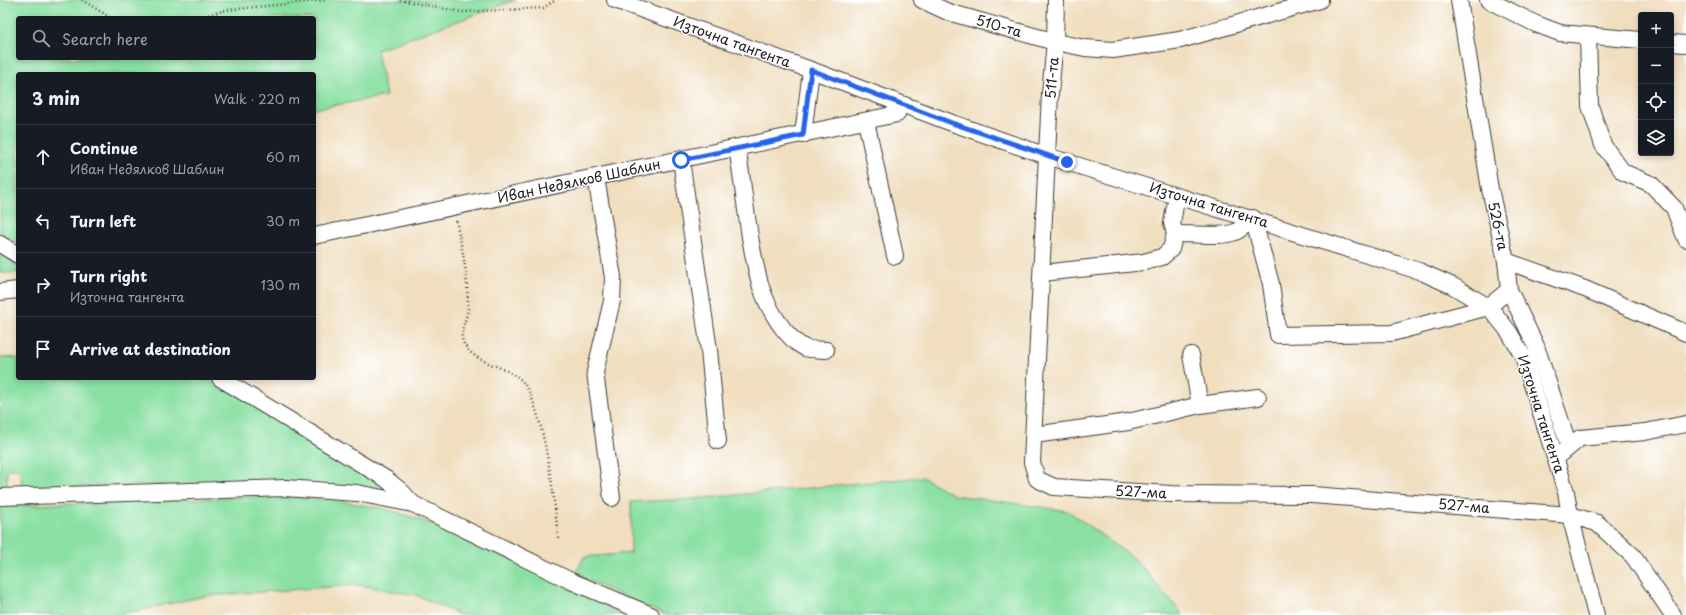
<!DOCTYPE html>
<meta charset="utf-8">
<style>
:root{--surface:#171b24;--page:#20242c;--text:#f1f3f6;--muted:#9ea1a6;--line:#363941}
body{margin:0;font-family:"Playpen Sans",sans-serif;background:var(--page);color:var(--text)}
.controls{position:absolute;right:12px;top:12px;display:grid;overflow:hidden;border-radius:4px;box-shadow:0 2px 6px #0003}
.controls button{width:36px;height:36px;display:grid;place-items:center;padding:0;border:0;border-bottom:1px solid var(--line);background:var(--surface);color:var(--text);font:20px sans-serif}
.stop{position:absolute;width:12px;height:12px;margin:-9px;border:3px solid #2563eb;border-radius:50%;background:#fff}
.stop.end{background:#2563eb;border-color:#fff;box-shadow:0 1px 4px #0008}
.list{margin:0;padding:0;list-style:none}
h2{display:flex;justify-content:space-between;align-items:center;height:52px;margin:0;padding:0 16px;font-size:17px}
h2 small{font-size:13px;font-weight:400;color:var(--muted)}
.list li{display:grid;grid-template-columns:26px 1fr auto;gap:12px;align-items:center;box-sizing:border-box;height:64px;padding:0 16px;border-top:1px solid var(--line)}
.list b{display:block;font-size:15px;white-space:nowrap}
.list p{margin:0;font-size:13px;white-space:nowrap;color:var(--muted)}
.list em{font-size:13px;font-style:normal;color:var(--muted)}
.icon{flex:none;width:22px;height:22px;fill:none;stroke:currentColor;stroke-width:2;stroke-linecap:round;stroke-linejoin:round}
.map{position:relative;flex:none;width:1686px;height:615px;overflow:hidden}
.search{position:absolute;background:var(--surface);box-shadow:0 2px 6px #0003;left:16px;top:16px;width:300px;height:44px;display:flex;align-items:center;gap:10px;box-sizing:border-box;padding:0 14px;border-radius:4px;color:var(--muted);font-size:15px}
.panel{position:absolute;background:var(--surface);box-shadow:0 2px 6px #0003;left:16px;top:72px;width:300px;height:308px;border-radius:4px}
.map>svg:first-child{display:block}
</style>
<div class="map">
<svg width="1686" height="615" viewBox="0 0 1686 615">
<rect width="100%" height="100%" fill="#fff"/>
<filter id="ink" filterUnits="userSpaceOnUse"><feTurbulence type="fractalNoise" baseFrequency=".025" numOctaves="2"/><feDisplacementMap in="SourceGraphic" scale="8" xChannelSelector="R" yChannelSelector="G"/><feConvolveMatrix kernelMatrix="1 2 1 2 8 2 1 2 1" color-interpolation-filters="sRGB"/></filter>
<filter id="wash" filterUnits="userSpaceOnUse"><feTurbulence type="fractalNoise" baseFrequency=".012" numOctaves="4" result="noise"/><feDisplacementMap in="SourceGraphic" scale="16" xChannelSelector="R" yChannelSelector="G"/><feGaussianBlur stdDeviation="0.9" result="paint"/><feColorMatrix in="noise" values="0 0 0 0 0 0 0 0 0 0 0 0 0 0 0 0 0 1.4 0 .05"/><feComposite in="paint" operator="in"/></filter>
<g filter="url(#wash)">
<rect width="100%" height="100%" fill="#f0debf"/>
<g fill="#8ae0a3" stroke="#537e60" fill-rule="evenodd">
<path d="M0 0H516L377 50 386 96 314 109V74H18V244L0 233ZM18 18H314V58H18Z"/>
<polygon points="0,254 18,265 18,273 0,273"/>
<polygon points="0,357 18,358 18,378 209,378 381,480 389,488 387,492 288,482 22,488 20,469 7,469 7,488 0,489"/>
<polygon points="922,477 954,495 1068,511 1136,560 1183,615 666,615 575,575 584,557 631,553 631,502 695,499"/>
<polygon points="280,496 334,500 386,509 450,529 625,615 460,615 416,595 359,585 205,596 117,615 0,615 0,506"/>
</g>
</g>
<g filter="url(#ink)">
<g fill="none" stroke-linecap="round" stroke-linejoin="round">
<defs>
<g id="minor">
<polyline points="615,0 811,70 952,123 1047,156 1419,271 1453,286 1490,308 1509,332 1523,356 1566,492 1570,515 1596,615"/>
<polyline points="922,0 948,12 1055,42 1085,48 1113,50 1180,40 1320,0"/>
<polyline points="1056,0 1055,42 1050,94 1032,462 1037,479 1054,487 1171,494 1312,495 1570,515 1597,523 1633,556 1673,615"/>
<polyline points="1459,0 1490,189 1506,261 1509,290"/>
<polyline points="1488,0 1536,24 1560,33 1641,40"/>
<polyline points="1588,36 1590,106 1603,145 1623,172 1651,184 1674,208 1686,239"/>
<polyline points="1671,43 1686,44"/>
<polyline points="866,121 895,256"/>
<polyline points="803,135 811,70"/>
<path d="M737 148C745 194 748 242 761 287 768 308 784 337 805 348 810 350 820 349 826 350"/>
<polyline points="681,160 709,350 718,441"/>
<polyline points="596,178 613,277 612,301 595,372 612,498"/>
<polyline points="1175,234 1172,223 1175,206"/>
<polyline points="314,236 897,114"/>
<polyline points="0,244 18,255"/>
<polyline points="1506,261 1585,289 1686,333"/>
<path d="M1042 273 1144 262 1162 257 1171 249 1175 234C1193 233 1220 238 1235 232 1241 230 1247 223 1253 218L1271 284 1278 335 1392 333 1488 307 1509 290 1536 346 1569 446"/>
<polyline points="0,292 18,290"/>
<polyline points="1191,355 1200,405"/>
<polyline points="220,378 386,479 401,491 413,504"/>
<polyline points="1034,435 1128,422 1200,405 1258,397"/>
<polyline points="1562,453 1580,438 1645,432 1686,424"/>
<polyline points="0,497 285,488 357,493 413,504 571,581 651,615"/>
</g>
</defs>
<use href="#minor" stroke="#3c3934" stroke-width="18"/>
<g stroke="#3c3934" stroke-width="2.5" stroke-dasharray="1 3" stroke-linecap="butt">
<polyline points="82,0 111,18"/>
<polyline points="400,0 462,12 543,8 556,0"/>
<polyline points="197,18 226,10 327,0"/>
<path d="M456 221C463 250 468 279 468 308 467 320 458 332 464 344 475 364 504 365 520 379 543 399 556 507 558 539"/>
</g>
<use href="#minor" stroke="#fff" stroke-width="16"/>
</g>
</g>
<g fill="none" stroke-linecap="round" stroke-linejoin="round" filter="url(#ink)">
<polyline stroke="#2563eb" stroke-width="5" points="681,160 803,135 811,70 952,123 1067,162"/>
</g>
<g text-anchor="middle" stroke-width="3" stroke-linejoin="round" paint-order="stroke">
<g font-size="14" fill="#1c1c1c" stroke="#fff">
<text transform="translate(999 26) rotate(16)" y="5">510-та</text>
<text transform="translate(732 42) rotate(20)" y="5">Източна тангента</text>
<text transform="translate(1052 78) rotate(-85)" y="5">511-та</text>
<text transform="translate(579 181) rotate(-12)" y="5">Иван Недялков Шаблин</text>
<text transform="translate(1209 205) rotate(17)" y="5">Източна тангента</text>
<text transform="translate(1498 226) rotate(78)" y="5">526-та</text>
<text transform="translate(1541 414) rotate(72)" y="5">Източна тангента</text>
<text transform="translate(1141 492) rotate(3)" y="5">527-ма</text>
<text transform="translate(1464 506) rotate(5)" y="5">527-ма</text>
</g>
</g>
</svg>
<div class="controls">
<button>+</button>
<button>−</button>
<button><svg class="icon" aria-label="locate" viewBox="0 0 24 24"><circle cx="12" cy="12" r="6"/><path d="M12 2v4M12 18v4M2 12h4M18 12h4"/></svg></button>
<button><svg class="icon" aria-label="layers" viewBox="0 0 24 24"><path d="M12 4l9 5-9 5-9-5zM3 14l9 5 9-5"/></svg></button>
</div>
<div class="stop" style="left:681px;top:160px"></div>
<div class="stop end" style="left:1067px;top:162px"></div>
<div class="search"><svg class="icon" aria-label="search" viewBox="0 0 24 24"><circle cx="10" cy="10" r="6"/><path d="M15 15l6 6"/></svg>Search here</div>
<section class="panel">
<h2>3 min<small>Walk · 220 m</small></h2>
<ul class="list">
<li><svg class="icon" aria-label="ahead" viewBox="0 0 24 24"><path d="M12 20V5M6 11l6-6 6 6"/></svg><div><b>Continue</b><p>Иван Недялков Шаблин</p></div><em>60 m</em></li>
<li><svg class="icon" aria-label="left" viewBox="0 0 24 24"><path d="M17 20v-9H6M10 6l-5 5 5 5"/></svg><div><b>Turn left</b></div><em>30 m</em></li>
<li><svg class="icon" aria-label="right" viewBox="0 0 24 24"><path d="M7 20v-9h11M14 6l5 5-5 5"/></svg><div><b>Turn right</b><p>Източна тангента</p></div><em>130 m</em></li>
<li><svg class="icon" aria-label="arrive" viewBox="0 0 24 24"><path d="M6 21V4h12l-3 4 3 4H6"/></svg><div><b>Arrive at destination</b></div></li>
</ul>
</section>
</div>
